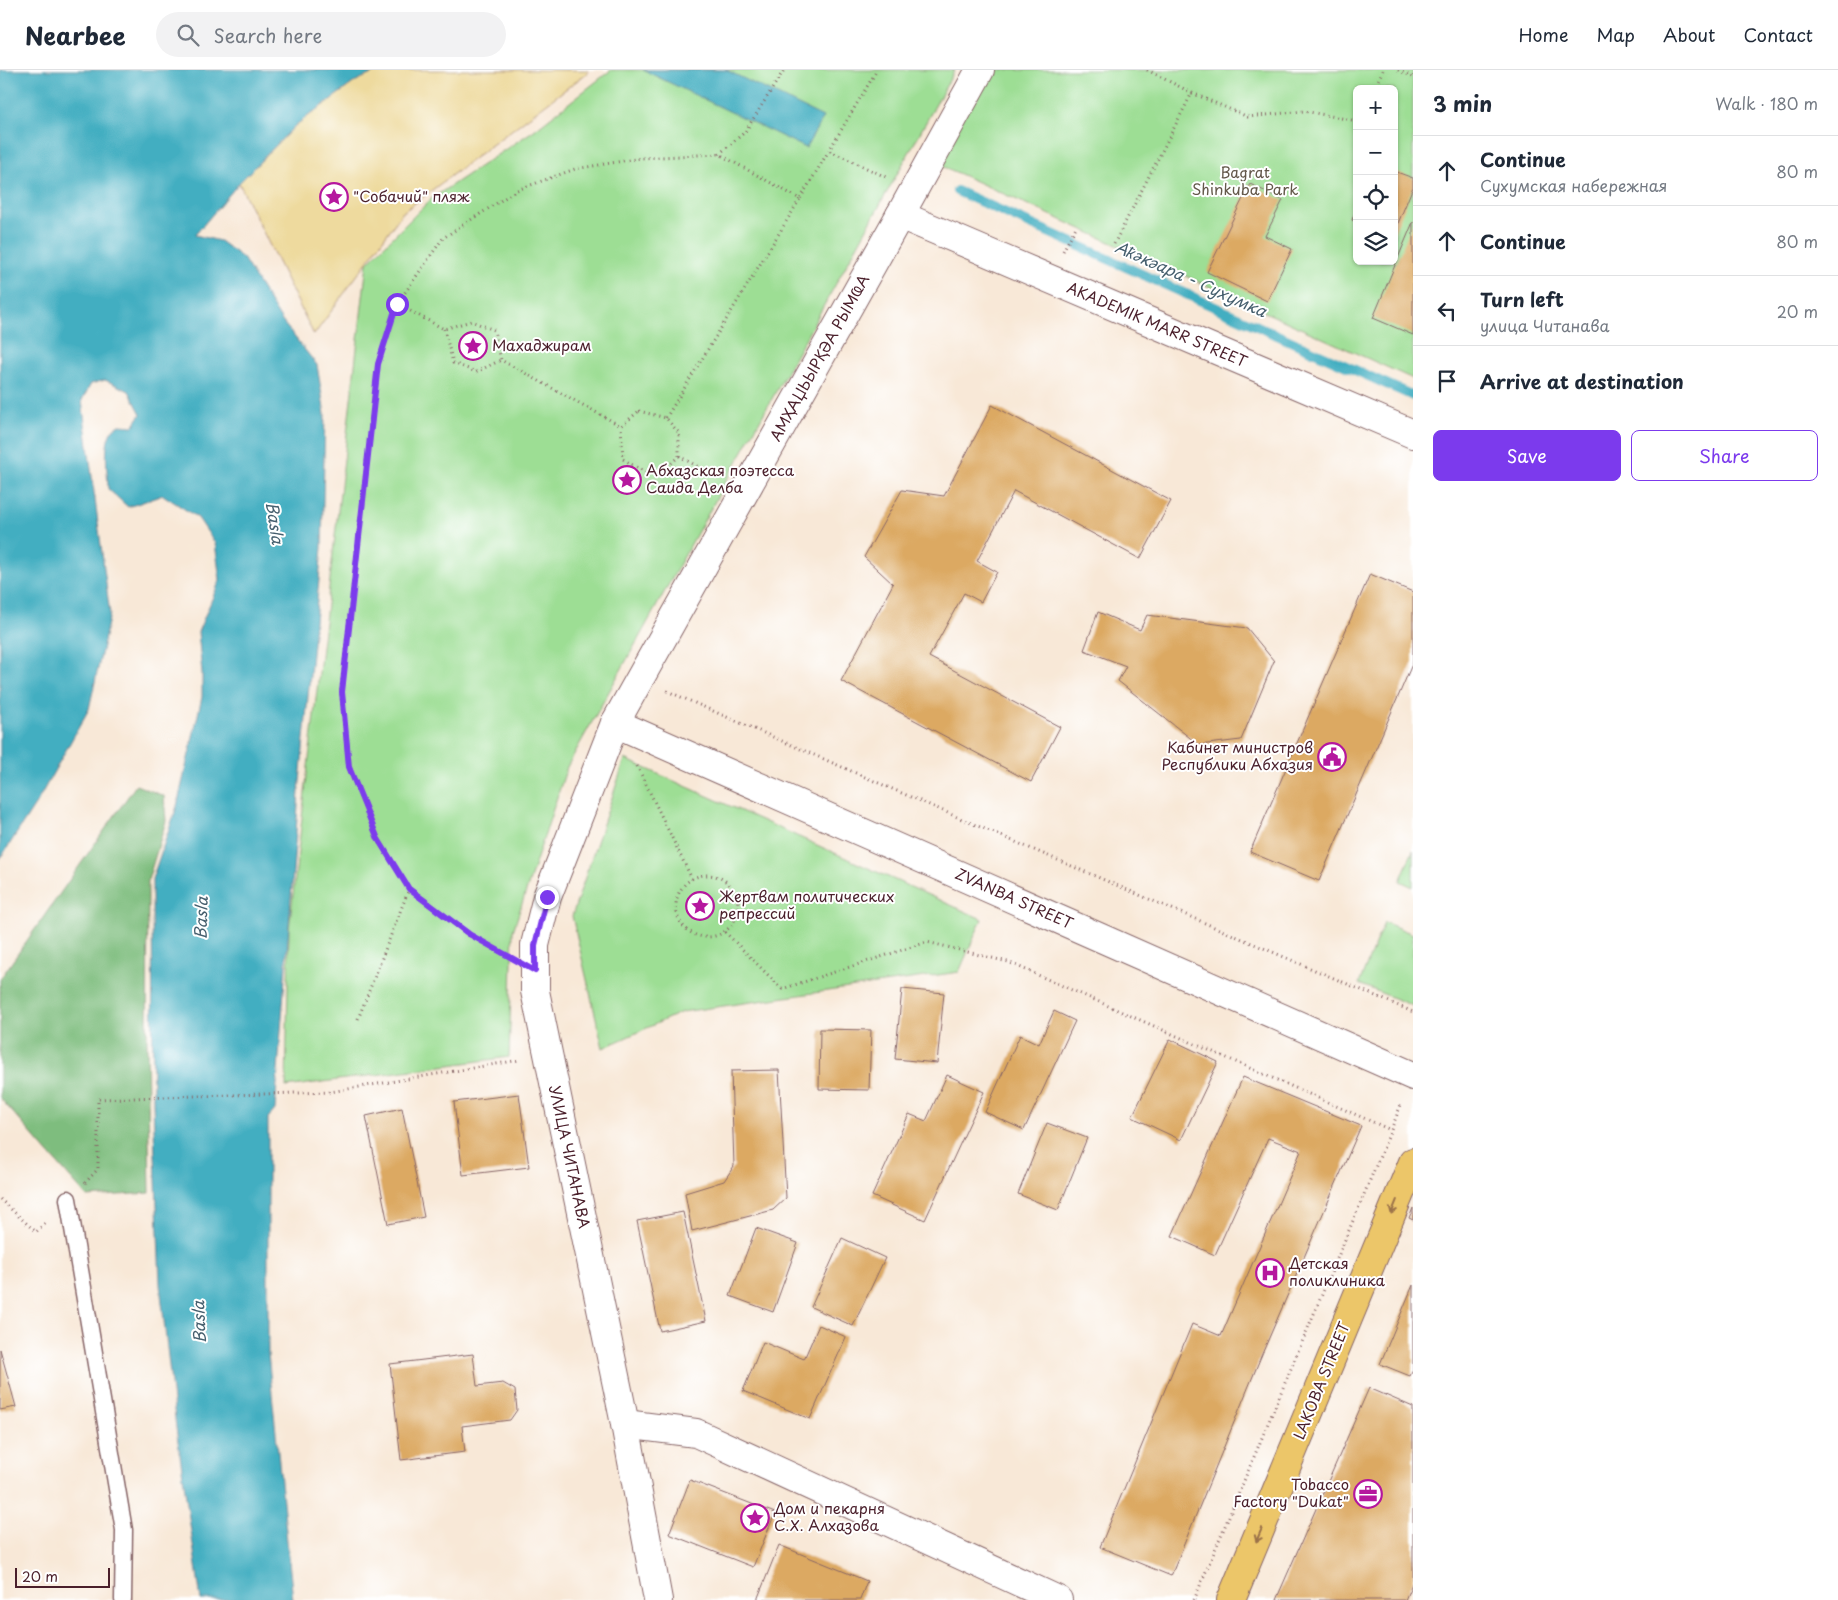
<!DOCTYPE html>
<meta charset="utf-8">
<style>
:root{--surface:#fff;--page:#f2f2f3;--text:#1f2937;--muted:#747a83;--line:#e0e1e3;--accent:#7c3aed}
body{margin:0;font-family:"Playpen Sans",sans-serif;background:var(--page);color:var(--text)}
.controls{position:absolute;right:15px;top:15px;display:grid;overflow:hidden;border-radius:8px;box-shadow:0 1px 4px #0004}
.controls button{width:45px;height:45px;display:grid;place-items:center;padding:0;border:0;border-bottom:1px solid var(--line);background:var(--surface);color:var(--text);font:25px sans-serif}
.scale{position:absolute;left:15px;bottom:12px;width:95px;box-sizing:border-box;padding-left:5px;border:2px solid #4a1f2b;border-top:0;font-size:14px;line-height:18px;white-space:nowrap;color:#4a1f2b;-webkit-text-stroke:4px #fff;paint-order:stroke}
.stop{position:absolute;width:15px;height:15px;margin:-11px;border:4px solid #7c3aed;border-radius:50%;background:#fff}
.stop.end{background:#7c3aed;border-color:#fff;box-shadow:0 1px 5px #0008}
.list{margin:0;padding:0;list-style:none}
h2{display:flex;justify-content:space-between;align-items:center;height:65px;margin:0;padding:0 20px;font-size:21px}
h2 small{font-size:16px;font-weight:400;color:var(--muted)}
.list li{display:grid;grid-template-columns:32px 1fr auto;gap:15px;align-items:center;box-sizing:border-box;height:70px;padding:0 20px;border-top:1px solid var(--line)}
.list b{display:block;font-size:19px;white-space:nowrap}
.list p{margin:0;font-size:16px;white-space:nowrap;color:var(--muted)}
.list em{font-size:16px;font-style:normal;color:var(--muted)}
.actions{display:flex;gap:10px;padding:15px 20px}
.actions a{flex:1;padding:11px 0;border:1px solid var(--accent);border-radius:8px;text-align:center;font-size:18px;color:var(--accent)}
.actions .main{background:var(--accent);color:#fff}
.icon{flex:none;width:28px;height:28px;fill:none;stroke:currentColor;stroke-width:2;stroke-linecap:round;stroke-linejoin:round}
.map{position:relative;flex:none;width:1413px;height:1530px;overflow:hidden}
header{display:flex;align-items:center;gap:30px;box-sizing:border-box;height:70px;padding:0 25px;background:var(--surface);border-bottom:1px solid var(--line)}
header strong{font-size:24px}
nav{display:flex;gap:28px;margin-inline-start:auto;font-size:18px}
.search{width:350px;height:45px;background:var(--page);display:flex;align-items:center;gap:12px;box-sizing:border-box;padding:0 18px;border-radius:28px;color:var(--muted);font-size:19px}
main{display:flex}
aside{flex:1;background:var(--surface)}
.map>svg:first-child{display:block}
</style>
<header>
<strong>Nearbee</strong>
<div class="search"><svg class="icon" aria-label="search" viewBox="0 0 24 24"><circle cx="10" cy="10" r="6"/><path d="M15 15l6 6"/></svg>Search here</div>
<nav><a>Home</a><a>Map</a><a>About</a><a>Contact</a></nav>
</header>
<main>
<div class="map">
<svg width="1413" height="1530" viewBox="0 0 1413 1530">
<rect width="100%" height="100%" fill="#fff"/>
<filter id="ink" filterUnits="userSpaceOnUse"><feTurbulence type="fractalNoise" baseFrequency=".02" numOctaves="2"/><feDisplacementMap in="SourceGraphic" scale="10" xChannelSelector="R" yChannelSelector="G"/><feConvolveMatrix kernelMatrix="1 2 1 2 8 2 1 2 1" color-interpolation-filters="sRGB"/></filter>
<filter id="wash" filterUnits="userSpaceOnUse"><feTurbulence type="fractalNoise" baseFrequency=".0096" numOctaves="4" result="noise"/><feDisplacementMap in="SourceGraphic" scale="20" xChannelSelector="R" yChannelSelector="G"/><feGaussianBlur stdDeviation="1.12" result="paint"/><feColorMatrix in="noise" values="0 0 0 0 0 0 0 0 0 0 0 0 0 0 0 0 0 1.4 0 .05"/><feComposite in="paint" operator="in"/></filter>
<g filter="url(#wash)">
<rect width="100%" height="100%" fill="#f8e8d7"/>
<g fill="#9dde94" stroke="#747e60" fill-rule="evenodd">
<polygon points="611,0 955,0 567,697 513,861 509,987 286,1017 289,859 367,193 431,129 533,61"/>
<path d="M980 0H1413V309L931 91ZM1357 19H1394V191H1357Z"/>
<polygon points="625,689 982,849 959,902 682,942 603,978 572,846"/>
<polygon points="1413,780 1413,817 1400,811"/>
<polygon points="1384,852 1413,864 1413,936 1359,914"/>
</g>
<polygon fill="#7ebd7e" stroke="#646e54" points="136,715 164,726 166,751 148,810 147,979 150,1123 87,1127 0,1028 0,909"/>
<polygon fill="#eeda9e" stroke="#9c7c64" points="380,0 588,0 587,3 403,142 314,265 239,113 296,55 356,11"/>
<g fill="#42aec1" stroke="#466676">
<path d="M0 0H380L356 11 296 55 239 113 195 165 220 171 243 188 282 251 317 295 325 344 322 478 299 722 275 1040 268 1048V1284L293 1530H201L176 1358 160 1215 153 1033 152 809 177 736 202 627V603L198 562 220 510 215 473 198 448 163 425 128 437 108 419C108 403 100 360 120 355 124 355 129 356 133 356L141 344 129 321 105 310 91 314 82 330 110 544 89 639 37 732 0 789Z"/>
<polygon points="643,0 726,0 823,47 806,78"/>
</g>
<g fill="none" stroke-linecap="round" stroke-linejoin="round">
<polyline stroke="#42aec1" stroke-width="10" points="957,121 1413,326"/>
</g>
<g id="blocks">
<g fill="#dca962">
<polygon points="1394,101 1413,108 1413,117 1394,163"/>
<polygon points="1250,114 1283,130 1265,166 1292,179 1267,231 1207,202"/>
<polygon points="1357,137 1357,152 1352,150"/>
<polygon points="1413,152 1413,265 1373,248"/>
<polygon points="992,335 1171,431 1140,489 1014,421 977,491 997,502 981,532 964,523 929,587 1060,657 1031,712 841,611 893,514 864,487 902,420 944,426"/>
<polygon points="1370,504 1413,522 1413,592 1319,811 1250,782"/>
<polygon points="1098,542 1140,560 1147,545 1247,558 1274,591 1241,670 1199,675 1118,611 1126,596 1084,580"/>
<polygon points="902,919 944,923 937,993 895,989"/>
<polygon points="1054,941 1075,951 1024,1060 985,1042 1020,965 1039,974"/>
<polygon points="820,959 871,960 869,1020 819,1019"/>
<polygon points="1170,969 1218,992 1181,1070 1132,1047"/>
<polygon points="779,1000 786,1128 773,1140 692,1161 685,1123 724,1111 734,1096 731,1001"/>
<polygon points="947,1005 984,1022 925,1150 872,1126 909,1044 926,1051"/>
<polygon points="1243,1007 1361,1056 1262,1284 1171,1506 1100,1477 1192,1254 1221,1266 1301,1081 1268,1068 1215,1185 1172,1166"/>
<polygon points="519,1024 529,1097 463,1105 454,1032"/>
<polygon points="402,1038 424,1147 388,1154 366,1046"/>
<polygon points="1047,1053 1087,1068 1058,1140 1018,1124"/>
<polygon points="1413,1138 1413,1150 1409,1148"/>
<polygon points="683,1142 706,1251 660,1261 637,1151"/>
<polygon points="756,1158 798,1173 773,1242 730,1226"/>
<polygon points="842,1168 885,1188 853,1256 811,1237"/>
<polygon points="1413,1215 1413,1300 1410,1306 1380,1294"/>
<polygon points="819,1255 846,1267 810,1349 743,1321 763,1272 804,1289"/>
<polygon points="0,1279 16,1337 0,1340"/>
<polygon points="473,1284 477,1316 503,1313 515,1320 517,1340 510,1350 462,1356 465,1382 401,1390 390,1294"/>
<polygon points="1369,1318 1413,1337 1413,1511 1405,1530 1276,1530"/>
<polygon points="690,1410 775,1443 753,1497 669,1464"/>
<polygon points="779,1475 867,1511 860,1530 757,1530"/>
</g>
</g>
</g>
<g filter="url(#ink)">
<use href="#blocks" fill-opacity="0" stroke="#876567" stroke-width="1"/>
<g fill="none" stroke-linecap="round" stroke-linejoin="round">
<defs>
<polyline id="lane" points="68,1129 124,1460 123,1530"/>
<g id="street">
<polyline points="900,145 1413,364"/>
<polyline points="615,653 1413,1006"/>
<polyline points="625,1354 696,1363 1058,1530"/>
<polyline points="658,1530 625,1354 535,921 535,875 547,827 615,653 900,145 980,0"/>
</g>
<polyline id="highway" points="1231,1530 1413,1092"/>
</defs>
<use href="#lane" stroke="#876567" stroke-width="19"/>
<use href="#street" stroke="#876567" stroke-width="30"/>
<use href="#highway" stroke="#876567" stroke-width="30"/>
<g stroke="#876567" stroke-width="3" stroke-dasharray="1 4" stroke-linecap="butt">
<polyline points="1147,0 1192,23"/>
<polyline points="1398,0 1413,7"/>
<polyline points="1374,19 1383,0"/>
<polyline points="830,81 886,107"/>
<polyline points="719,84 745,62 784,0"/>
<polyline points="1114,174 1192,23 1248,47 1304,41 1357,51"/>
<polyline points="1063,181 1076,157"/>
<polyline points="397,234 444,259 471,251 494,260 501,290 621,356"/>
<polyline points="444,259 453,293 476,302 501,290"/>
<path d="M639 341 666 348 679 363V386C653 411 652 406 623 389L621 356Z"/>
<polyline points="666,348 800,129"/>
<polyline points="679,386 718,408"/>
<polyline points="667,621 957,747 1413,942"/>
<polyline points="637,696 692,809"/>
<circle cx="707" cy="836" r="31"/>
<polyline points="725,862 782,919 927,872 1008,892 1391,1060 1402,1032"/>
<polyline points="505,884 469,865 409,819 378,769 349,697 341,622 378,294 397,234 443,168 517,120 575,99 641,88 719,84 800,129 877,0"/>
<polyline points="358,949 409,819"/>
<polyline points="85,1113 98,1099 98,1029 330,1022 520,990"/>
<polyline points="0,1129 36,1162 47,1151"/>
<polyline points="1194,1530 1391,1060"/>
</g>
<use href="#lane" stroke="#fff" stroke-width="16"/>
<use href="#street" stroke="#fff" stroke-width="28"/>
<use href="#highway" stroke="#ecc669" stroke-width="28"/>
</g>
<defs><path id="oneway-shaft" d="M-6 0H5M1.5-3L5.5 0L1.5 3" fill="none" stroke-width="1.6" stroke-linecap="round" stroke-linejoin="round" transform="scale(1.25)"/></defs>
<g stroke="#9b724a">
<use href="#oneway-shaft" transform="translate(1394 1137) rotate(112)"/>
<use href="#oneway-shaft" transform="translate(1259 1465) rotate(113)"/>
</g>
</g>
<g fill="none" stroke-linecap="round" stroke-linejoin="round" filter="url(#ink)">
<polyline stroke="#7c3aed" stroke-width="6" points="397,234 378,294 342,622 349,697 378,769 409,819 469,864 535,901 535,875 547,827"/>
</g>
<defs>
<symbol id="sight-ring" viewBox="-11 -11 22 22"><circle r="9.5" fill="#fff" stroke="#b5179e" stroke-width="1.5"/><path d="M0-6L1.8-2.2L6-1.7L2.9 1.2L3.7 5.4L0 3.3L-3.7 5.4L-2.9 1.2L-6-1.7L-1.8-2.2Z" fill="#b5179e"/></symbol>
<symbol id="civic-ring" viewBox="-11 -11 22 22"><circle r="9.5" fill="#fff" stroke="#b5179e" stroke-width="1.5"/><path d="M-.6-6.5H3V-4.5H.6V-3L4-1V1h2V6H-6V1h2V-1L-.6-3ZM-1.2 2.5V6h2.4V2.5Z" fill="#b5179e"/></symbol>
<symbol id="hospital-ring" viewBox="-11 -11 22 22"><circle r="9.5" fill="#fff" stroke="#b5179e" stroke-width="1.5"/><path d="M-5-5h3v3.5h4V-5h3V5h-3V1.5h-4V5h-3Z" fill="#b5179e"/></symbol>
<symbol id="office-ring" viewBox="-11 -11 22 22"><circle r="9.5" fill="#fff" stroke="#b5179e" stroke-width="1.5"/><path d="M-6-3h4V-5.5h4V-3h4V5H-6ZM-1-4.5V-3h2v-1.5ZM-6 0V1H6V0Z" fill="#b5179e"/></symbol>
</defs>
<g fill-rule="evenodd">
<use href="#sight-ring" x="318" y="111" width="32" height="32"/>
<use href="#sight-ring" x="457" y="260" width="32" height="32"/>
<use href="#sight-ring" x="611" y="394" width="32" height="32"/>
<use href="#civic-ring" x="1316" y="671" width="32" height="32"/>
<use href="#sight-ring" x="684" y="820" width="32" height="32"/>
<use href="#hospital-ring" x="1254" y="1187" width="32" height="32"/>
<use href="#office-ring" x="1352" y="1408" width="32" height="32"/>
<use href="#sight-ring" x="739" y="1432" width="32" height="32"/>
</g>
<g text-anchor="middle" stroke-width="4" stroke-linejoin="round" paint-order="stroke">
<g font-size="15" fill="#63584a" stroke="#fff">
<text x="1245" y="108">Bagrat<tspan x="1245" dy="17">Shinkuba Park</tspan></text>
</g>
<g font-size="15" fill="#4a1f2b" stroke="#fff" text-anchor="start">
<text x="353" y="132">"Собачий" пляж</text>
<text x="492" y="281">Махаджирам</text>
<text x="646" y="406">Абхазская поэтесса<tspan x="646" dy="17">Саида Делба</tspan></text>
<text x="1313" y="683" text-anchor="end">Кабинет министров<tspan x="1313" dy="17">Республики Абхазия</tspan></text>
<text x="719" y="832">Жертвам политических<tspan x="719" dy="17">репрессий</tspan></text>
<text x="1289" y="1199">Детская<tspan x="1289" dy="17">поликлиника</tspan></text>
<text x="1349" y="1420" text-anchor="end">Tobacco<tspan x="1349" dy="17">Factory "Dukat"</tspan></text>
<text x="774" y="1444">Дом и пекарня<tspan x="774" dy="17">С.Х. Алхазова</tspan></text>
</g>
<g font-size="15" fill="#4a1f2b" stroke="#fff">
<text transform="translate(1157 255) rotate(23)" y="5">AKADEMIK MARR STREET</text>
<text transform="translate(820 288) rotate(-61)" y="5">АМҲАЏЬЫРҚӘА РЫМҨА</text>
<text transform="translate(1014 829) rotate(24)" y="5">ZVANBA STREET</text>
<text transform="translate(569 1087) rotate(78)" y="5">УЛИЦА ЧИТАНАВА</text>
<text transform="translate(1322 1311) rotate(-68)" y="5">LAKOBA STREET</text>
</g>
<g font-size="16" font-style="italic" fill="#465f6e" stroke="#fff">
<text transform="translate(1191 209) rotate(24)" y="6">Аҟәкәара - Сухумка</text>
<text transform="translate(275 453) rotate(82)" y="6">Basla</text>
<text transform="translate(201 848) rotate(-88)" y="6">Basla</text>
<text transform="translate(199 1252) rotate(-92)" y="6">Basla</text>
</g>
</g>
</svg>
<div class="controls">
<button>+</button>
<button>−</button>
<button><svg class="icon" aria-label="locate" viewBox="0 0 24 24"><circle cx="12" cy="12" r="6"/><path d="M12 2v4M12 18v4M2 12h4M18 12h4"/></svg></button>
<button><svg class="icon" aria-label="layers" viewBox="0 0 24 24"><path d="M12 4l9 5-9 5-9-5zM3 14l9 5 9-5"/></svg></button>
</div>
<div class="scale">20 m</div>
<div class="stop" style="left:397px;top:234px"></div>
<div class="stop end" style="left:547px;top:827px"></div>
</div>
<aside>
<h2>3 min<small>Walk · 180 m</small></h2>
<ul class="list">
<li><svg class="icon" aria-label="ahead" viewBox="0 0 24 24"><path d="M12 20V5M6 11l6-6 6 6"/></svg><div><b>Continue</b><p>Сухумская набережная</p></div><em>80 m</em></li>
<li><svg class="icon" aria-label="ahead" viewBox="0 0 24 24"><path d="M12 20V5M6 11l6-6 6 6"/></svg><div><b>Continue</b></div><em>80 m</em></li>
<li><svg class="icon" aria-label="left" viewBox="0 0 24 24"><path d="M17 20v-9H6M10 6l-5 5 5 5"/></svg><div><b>Turn left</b><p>улица Читанава</p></div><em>20 m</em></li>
<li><svg class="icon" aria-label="arrive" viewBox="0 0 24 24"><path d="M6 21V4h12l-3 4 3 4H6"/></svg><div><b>Arrive at destination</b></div></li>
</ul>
<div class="actions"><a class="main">Save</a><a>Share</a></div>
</aside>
</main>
